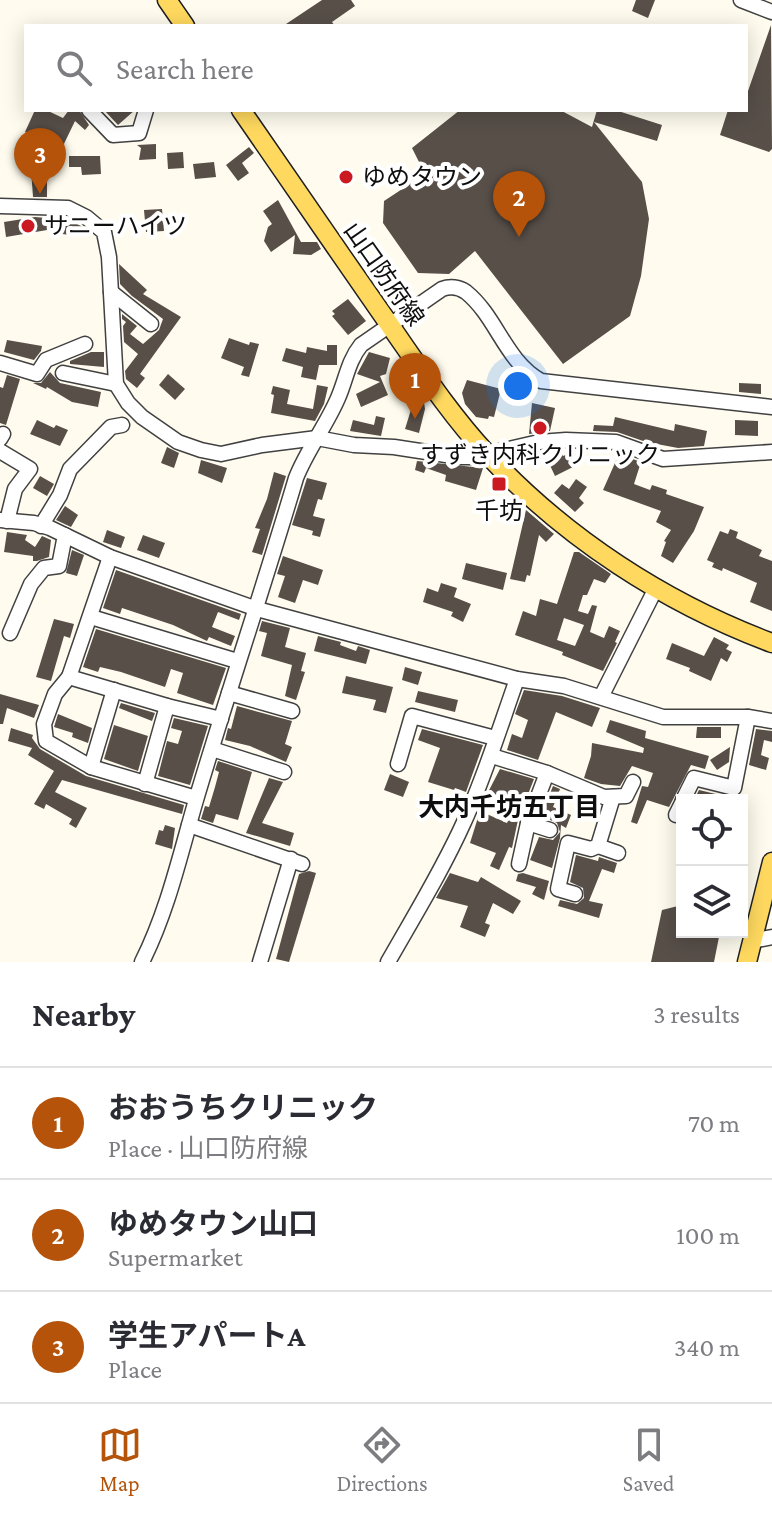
<!DOCTYPE html>
<meta charset="utf-8">
<style>
:root{--surface:#fff;--page:#f7f7f7;--text:#2b2b33;--muted:#7c7c81;--line:#e1e1e2;--accent:#b45309}
body{margin:0;font-family:"Crimson Pro","Noto Sans JP",serif;background:var(--page);color:var(--text)}
.controls{position:absolute;right:24px;bottom:24px;display:grid;overflow:hidden;border-radius:0px;box-shadow:0 4px 20px #0003}
.controls button{width:72px;height:72px;display:grid;place-items:center;padding:0;border:0;border-bottom:2px solid var(--line);background:var(--surface);color:var(--text);font:40px sans-serif}
.you{position:absolute;left:518px;top:386px;width:28px;height:28px;margin:-20px;border:6px solid #fff;border-radius:50%;background:#1a73e8;box-shadow:0 0 0 12px #1a73e833}
.badge{display:grid;place-items:center;width:52px;height:52px;border-radius:50%;background:var(--accent);color:#fff;font-size:26px;font-weight:700}
.pin{position:absolute;translate:-50% -66px;filter:drop-shadow(0 2px 4px #0008)}
.pin::after{content:'';position:absolute;top:42px;width:28px;height:24px;background:inherit;clip-path:polygon(0 0,100% 0,50% 100%)}
.list{margin:0;padding:0;list-style:none}
h2{display:flex;justify-content:space-between;align-items:center;height:104px;margin:0;padding:0 32px;font-size:34px}
h2 small{font-size:26px;font-weight:400;color:var(--muted)}
.list li{display:grid;grid-template-columns:52px 1fr auto;gap:24px;align-items:center;box-sizing:border-box;height:112px;padding:0 32px;border-top:2px solid var(--line)}
.list b{display:block;font-size:30px;white-space:nowrap}
.list p{margin:0;font-size:26px;white-space:nowrap;color:var(--muted)}
.list em{font-size:26px;font-style:normal;color:var(--muted)}
.icon{flex:none;width:44px;height:44px;fill:none;stroke:currentColor;stroke-width:2;stroke-linecap:round;stroke-linejoin:round}
.map{position:relative;flex:none;width:772px;height:962px;overflow:hidden}
.search{position:absolute;background:var(--surface);box-shadow:0 4px 20px #0003;left:24px;right:24px;top:24px;height:88px;display:flex;align-items:center;gap:20px;box-sizing:border-box;padding:0 28px;border-radius:0px;color:var(--muted);font-size:30px}
.sheet{height:440px;background:var(--surface)}
nav{display:flex;justify-content:space-around;align-items:center;box-sizing:border-box;height:112px;border-top:2px solid var(--line);background:var(--surface);font-size:22px;color:var(--muted)}
nav a{display:grid;justify-items:center;gap:4px}
nav .on{color:var(--accent)}
.map>svg:first-child{display:block}
</style>
<div class="map">
<svg width="772" height="962" viewBox="0 0 772 962">
<rect width="100%" height="100%" fill="#fffcef"/>
<g fill="#584f49" fill-rule="evenodd">
<polygon points="322,0 351,0 355,6 332,22 335,26 283,26"/>
<polygon points="636,0 655,0 648,18 632,11"/>
<polygon points="771,25 772,149 769,152 720,135 728,110 746,110 746,90 748,91"/>
<polygon points="35,110 46,110 63,118 69,110 79,110 89,125 85,130 75,121 61,150 25,132"/>
<polygon points="104,110 135,110 118,125"/>
<polygon points="460,110 560,110 592,127 597,110 615,110 662,125 657,141 594,122 642,182 649,219 641,276 630,316 563,364 475,251 449,274 418,273 383,223 384,201 425,174 412,148"/>
<polygon points="156,144 156,159 139,160 141,148 137,145"/>
<polygon points="249,147 254,153 242,163 249,173 238,181 226,165"/>
<polygon points="183,152 184,168 168,169 167,153"/>
<polygon points="30,155 47,155 47,197 33,197"/>
<polygon points="69,156 100,156 101,174 82,175 81,167 69,167"/>
<polygon points="214,162 216,177 195,179 193,164"/>
<polygon points="278,200 301,242 317,242 321,249 311,255 293,254 295,235 271,252 264,241 268,227 272,224 263,211"/>
<polygon points="162,209 164,231 146,232 144,210"/>
<polygon points="35,217 69,220 83,227 80,236 53,233 53,229 6,237 4,222"/>
<polygon points="119,264 147,290 143,294 181,317 140,374 145,378 137,388 126,379 125,371 138,354 124,342 123,326 126,322 122,319 122,314 137,326 130,334 143,344 159,330 163,319 132,296 120,284"/>
<polygon points="348,299 366,321 348,335 332,316 335,314 332,311"/>
<polygon points="229,338 249,345 250,342 259,344 249,377 241,375 244,367 221,358"/>
<polygon points="7,340 42,346 41,351 34,360 4,352"/>
<polygon points="327,345 337,345 337,365 319,365 316,380 301,377 303,367 282,361 286,348 306,353 307,347 327,351"/>
<polygon points="91,352 104,352 104,367 70,364 70,361"/>
<polygon points="369,352 390,358 386,374 380,376 388,395 361,407 356,394 380,382 357,374"/>
<polygon points="50,372 60,383 101,392 98,407 72,402 47,387 46,389 33,383 41,383"/>
<polygon points="168,374 185,389 175,400 159,385"/>
<polygon points="7,375 20,379 6,425 0,423 0,387 3,388"/>
<polygon points="467,380 501,389 494,417 489,416 488,419 476,417 465,404 462,393"/>
<polygon points="739,383 761,384 761,394 739,392"/>
<polygon points="317,385 328,387 324,404 315,421 271,413 274,395 271,394 273,386 290,390 287,404 313,409"/>
<polygon points="418,387 420,400 424,402 425,409 419,433 405,429"/>
<polygon points="532,403 555,408 550,431 529,434"/>
<polygon points="376,416 385,418 381,436 350,431 353,420 374,425"/>
<polygon points="615,417 674,431 675,424 707,431 704,446 678,448 646,442 617,432 593,431 594,425 613,426"/>
<polygon points="37,420 54,428 56,425 68,430 60,446 30,434"/>
<polygon points="735,420 758,421 758,436 735,435"/>
<polygon points="167,447 179,453 174,468 161,463"/>
<polygon points="560,450 563,456 568,454 573,467 555,476 547,459 544,460 542,456 519,464 514,458"/>
<polygon points="619,454 641,462 634,484 650,490 652,485 667,490 666,494 704,507 694,531 673,563 661,556 666,542 664,541 671,530 656,522 661,511 603,490"/>
<polygon points="201,460 227,468 222,483 198,473"/>
<polygon points="417,461 483,468 476,490 445,481 446,475 426,468 424,473 415,470"/>
<polygon points="274,472 286,476 262,555 252,552 260,529 255,528 267,499"/>
<polygon points="40,476 54,484 47,496 33,488"/>
<polygon points="307,478 327,483 322,500 318,499 313,516 325,519 320,537 312,535 313,531 292,525"/>
<polygon points="576,479 587,487 579,498 584,503 575,512 554,493 562,484 569,489"/>
<polygon points="65,506 78,515 71,527 56,520"/>
<polygon points="526,510 554,534 546,542 539,535 530,576 527,575 525,582 510,579"/>
<polygon points="730,529 738,532 736,538 762,550 759,556 772,561 772,611 750,602 757,583 723,568 722,571 712,567 714,563 707,560 720,531 728,534"/>
<polygon points="107,530 125,537 121,548 103,542"/>
<polygon points="7,532 27,535 25,540 35,547 42,536 51,540 49,557 37,561 33,561 33,556 4,552"/>
<polygon points="143,535 165,543 159,558 137,550"/>
<polygon points="72,550 84,555 77,576 66,573"/>
<path d="M574 552H579L611 574 605 583 594 579 587 595H583L578 611 588 614 592 605 597 606 590 632 604 638 609 626 620 631 615 642 617 643 603 671 562 655 563 652 515 635 523 611 536 616 540 599 557 604ZM564 618 584 625 575 646 557 640Z"/>
<polygon points="283,556 323,570 318,585 303,580 295,603 278,597 285,576 277,574"/>
<polygon points="466,563 507,573 503,590 462,579"/>
<polygon points="116,570 241,614 239,620 218,612 212,627 235,636 231,646 209,637 207,641 173,625 122,608 120,614 103,608"/>
<polygon points="441,583 457,588 454,597 471,604 463,622 451,616 453,612 423,602 427,588 438,592"/>
<polygon points="54,619 74,624 70,638 64,636 51,681 36,677"/>
<polygon points="262,621 290,628 285,647 306,653 301,671 305,672 296,700 285,696 292,665 261,656 267,633 259,631"/>
<polygon points="96,629 226,668 213,705 177,693 183,673 171,669 165,687 121,672 100,667 98,672 83,667"/>
<polygon points="318,636 341,642 340,645 356,651 358,646 370,650 366,664 314,651"/>
<polygon points="714,637 729,645 726,649 732,652 727,662 721,658 711,681 689,671 690,668 666,659 672,643 704,656"/>
<polygon points="405,667 422,672 418,685 402,680"/>
<polygon points="346,676 393,687 386,713 373,710 376,700 342,693"/>
<polygon points="524,690 562,696 600,708 592,727 556,712 538,760 507,750 512,734 522,738 528,720 515,714"/>
<polygon points="418,691 458,700 455,712 415,702"/>
<polygon points="0,694 39,705 34,718 7,708 3,724 0,724"/>
<polygon points="121,703 155,713 152,721 119,708"/>
<polygon points="237,706 292,721 285,744 292,747 286,762 250,746 225,740 228,728 231,729"/>
<polygon points="58,714 92,728 88,743 72,737 73,733 54,727"/>
<polygon points="174,718 208,726 190,785 158,776 167,741 178,744 182,731 171,728"/>
<polygon points="610,720 646,731 645,738 709,756 705,769 691,765 669,807 647,800 637,824 631,822 642,786 648,787 653,773 632,766 620,786 601,784 584,778 591,756 592,743 643,753 644,748 606,732"/>
<polygon points="114,725 148,736 138,771 104,759"/>
<polygon points="697,727 721,727 721,738 696,738"/>
<polygon points="11,728 33,735 32,738 40,749 86,776 184,805 182,814 62,780 55,792 87,808 76,828 69,824 72,819 46,804 44,809 34,804 54,771 28,755 32,748 8,741"/>
<polygon points="422,729 483,745 466,792 455,788 454,790 428,782 440,748 418,740"/>
<polygon points="756,729 772,731 772,742 764,740 761,755 769,758 766,770 749,765"/>
<polygon points="730,747 729,762 717,770 710,760"/>
<polygon points="218,761 252,772 238,820 216,814 213,823 201,819 205,806 209,807 215,787 219,772 215,770"/>
<polygon points="500,769 534,779 518,820 512,848 509,847 499,870 490,866 496,853 470,843 480,811 507,823 513,808 485,798"/>
<polygon points="390,774 409,782 403,797 384,790"/>
<polygon points="269,778 283,782 262,823 294,833 290,846 246,833"/>
<polygon points="553,786 560,789 553,807 571,815 566,828 561,825 560,838 552,868 530,860 539,837 553,840 560,832 557,823 541,816"/>
<polygon points="699,790 724,796 723,800 694,800"/>
<polygon points="165,825 175,828 172,849 155,844 159,830 163,831"/>
<polygon points="576,855 598,861 599,857 617,863 614,873 602,869 589,901 603,904 599,918 558,906 560,900 577,904 584,898 583,888 570,882"/>
<polygon points="309,871 316,873 289,962 276,959 299,874"/>
<polygon points="450,873 478,882 481,877 521,901 513,914 493,903 485,923 490,925 485,937 460,927 468,906 436,898"/>
<polygon points="523,873 549,881 544,900 532,894 536,887 516,881 518,874"/>
<polygon points="682,905 682,932 720,932 714,962 651,962 662,910"/>
</g>
<g fill="none" stroke-linecap="round" stroke-linejoin="round">
<defs>
<g id="minor">
<polyline points="741,0 772,12"/>
<polyline points="89,110 113,135 139,133 146,110"/>
<polyline points="0,206 68,208 86,217 104,232 109,257 116,384 128,403 142,417 178,442 201,450 221,454 262,445 317,438 354,445 394,447 459,457 474,457 539,442 566,440 616,442 663,459 772,452"/>
<polyline points="111,292 151,324"/>
<polyline points="0,363 37,374 46,360 85,344"/>
<polyline points="63,373 116,384"/>
<polyline points="0,439 3,434"/>
<polyline points="0,451 30,469 15,489 7,521"/>
<polyline points="0,520 34,523 50,528 110,557 257,609 517,679 564,686 663,717 748,717 772,721"/>
<polyline points="41,526 60,495 70,469 111,427 122,425"/>
<polyline points="110,557 69,677 55,694 44,724 46,741 91,767 196,798"/>
<polyline points="91,617 237,661"/>
<polyline points="10,633 31,584 44,568 59,566 65,535"/>
<polyline points="69,677 167,706 221,719"/>
<polyline points="229,693 292,711"/>
<polyline points="601,697 656,588"/>
<polyline points="212,749 284,772"/>
<polyline points="492,756 547,773 604,797 626,796 633,782"/>
<polyline points="398,764 412,716 495,738"/>
<polyline points="91,767 114,690"/>
<polyline points="145,784 167,706"/>
<polyline points="683,800 694,778 734,788 748,717"/>
<polyline points="676,815 682,803"/>
<polyline points="528,823 550,830"/>
<polyline points="189,825 302,864"/>
<polyline points="598,846 618,853"/>
<polyline points="519,864 528,823 547,773"/>
<polyline points="575,894 558,889 568,843 591,849 598,846 613,797"/>
<polyline points="752,941 772,937"/>
<path d="M142 962C168 910 180 855 196 800 228 692 264 586 296 478 307 450 326 426 338 398 346 380 348 361 361 345L442 289C450 286 459 287 466 292 497 317 505 361 541 381L772 407"/>
<polyline points="260,962 291,859"/>
<path d="M388 962C414 916 442 871 464 822 485 776 500 727 517 679"/>
</g>
<g id="major">
<polyline points="167,0 185,26"/>
<path d="M241 110C288 179 335 246 382 314 416 362 447 411 487 454 565 538 665 603 772 643"/>
<polyline points="747,962 772,862"/>
</g>
</defs>
<use href="#minor" stroke="#414141" stroke-width="17"/>
<use href="#major" stroke="#1f1f1f" stroke-width="21"/>
<use href="#minor" stroke="#fff" stroke-width="14"/>
<use href="#major" stroke="#ffd95f" stroke-width="18"/>
</g>
<g fill="#cb1921" stroke="#fff" stroke-width="3">
<circle cx="346" cy="177" r="8"/>
<circle cx="28" cy="226" r="8"/>
<circle cx="540" cy="428" r="8"/>
<rect x="491" y="476" width="16" height="16" rx="4"/>
</g>
<g text-anchor="middle" stroke-width="8" stroke-linejoin="round" paint-order="stroke">
<g font-size="24" fill="#0e0e0e" stroke="#fff" text-anchor="start">
<text x="362" y="185">ゆめタウン</text>
<text x="44" y="234">サニーハイツ</text>
<text x="540" y="463" text-anchor="middle">すずき内科クリニック</text>
<text x="499" y="519" text-anchor="middle">千坊</text>
</g>
<g font-size="24" fill="#0e0e0e" stroke="#fff">
<text transform="translate(384 274) rotate(55)" y="8">山口防府線</text>
</g>
<g font-size="26" font-weight="bold" fill="#0e0e0e" stroke="#fff">
<text x="509" y="816">大内千坊五丁目</text>
</g>
</g>
</svg>
<div class="controls">
<button><svg class="icon" aria-label="locate" viewBox="0 0 24 24"><circle cx="12" cy="12" r="6"/><path d="M12 2v4M12 18v4M2 12h4M18 12h4"/></svg></button>
<button><svg class="icon" aria-label="layers" viewBox="0 0 24 24"><path d="M12 4l9 5-9 5-9-5zM3 14l9 5 9-5"/></svg></button>
</div>
<div class="you"></div>
<div class="pin badge" style="left:415px;top:419px">1</div>
<div class="pin badge" style="left:519px;top:237px">2</div>
<div class="pin badge" style="left:40px;top:194px">3</div>
<div class="search"><svg class="icon" aria-label="search" viewBox="0 0 24 24"><circle cx="10" cy="10" r="6"/><path d="M15 15l6 6"/></svg>Search here</div>
</div>
<section class="sheet">
<h2>Nearby<small>3 results</small></h2>
<ul class="list">
<li><span class="badge">1</span><div><b>おおうちクリニック</b><p>Place · 山口防府線</p></div><em>70 m</em></li>
<li><span class="badge">2</span><div><b>ゆめタウン山口</b><p>Supermarket</p></div><em>100 m</em></li>
<li><span class="badge">3</span><div><b>学生アパートA</b><p>Place</p></div><em>340 m</em></li>
</ul>
</section>
<nav>
<a class="on"><svg class="icon" aria-label="map" viewBox="0 0 24 24"><path d="M3 6l6-2 6 2 6-2v14l-6 2-6-2-6 2zM9 4v14M15 6v14"/></svg>Map</a>
<a><svg class="icon" aria-label="directions" viewBox="0 0 24 24"><path d="M12 3l9 9-9 9-9-9zM9 14v-3h6M13 9l2 2-2 2"/></svg>Directions</a>
<a><svg class="icon" aria-label="saved" viewBox="0 0 24 24"><path d="M7 4h10v16l-5-4-5 4z"/></svg>Saved</a>
</nav>
